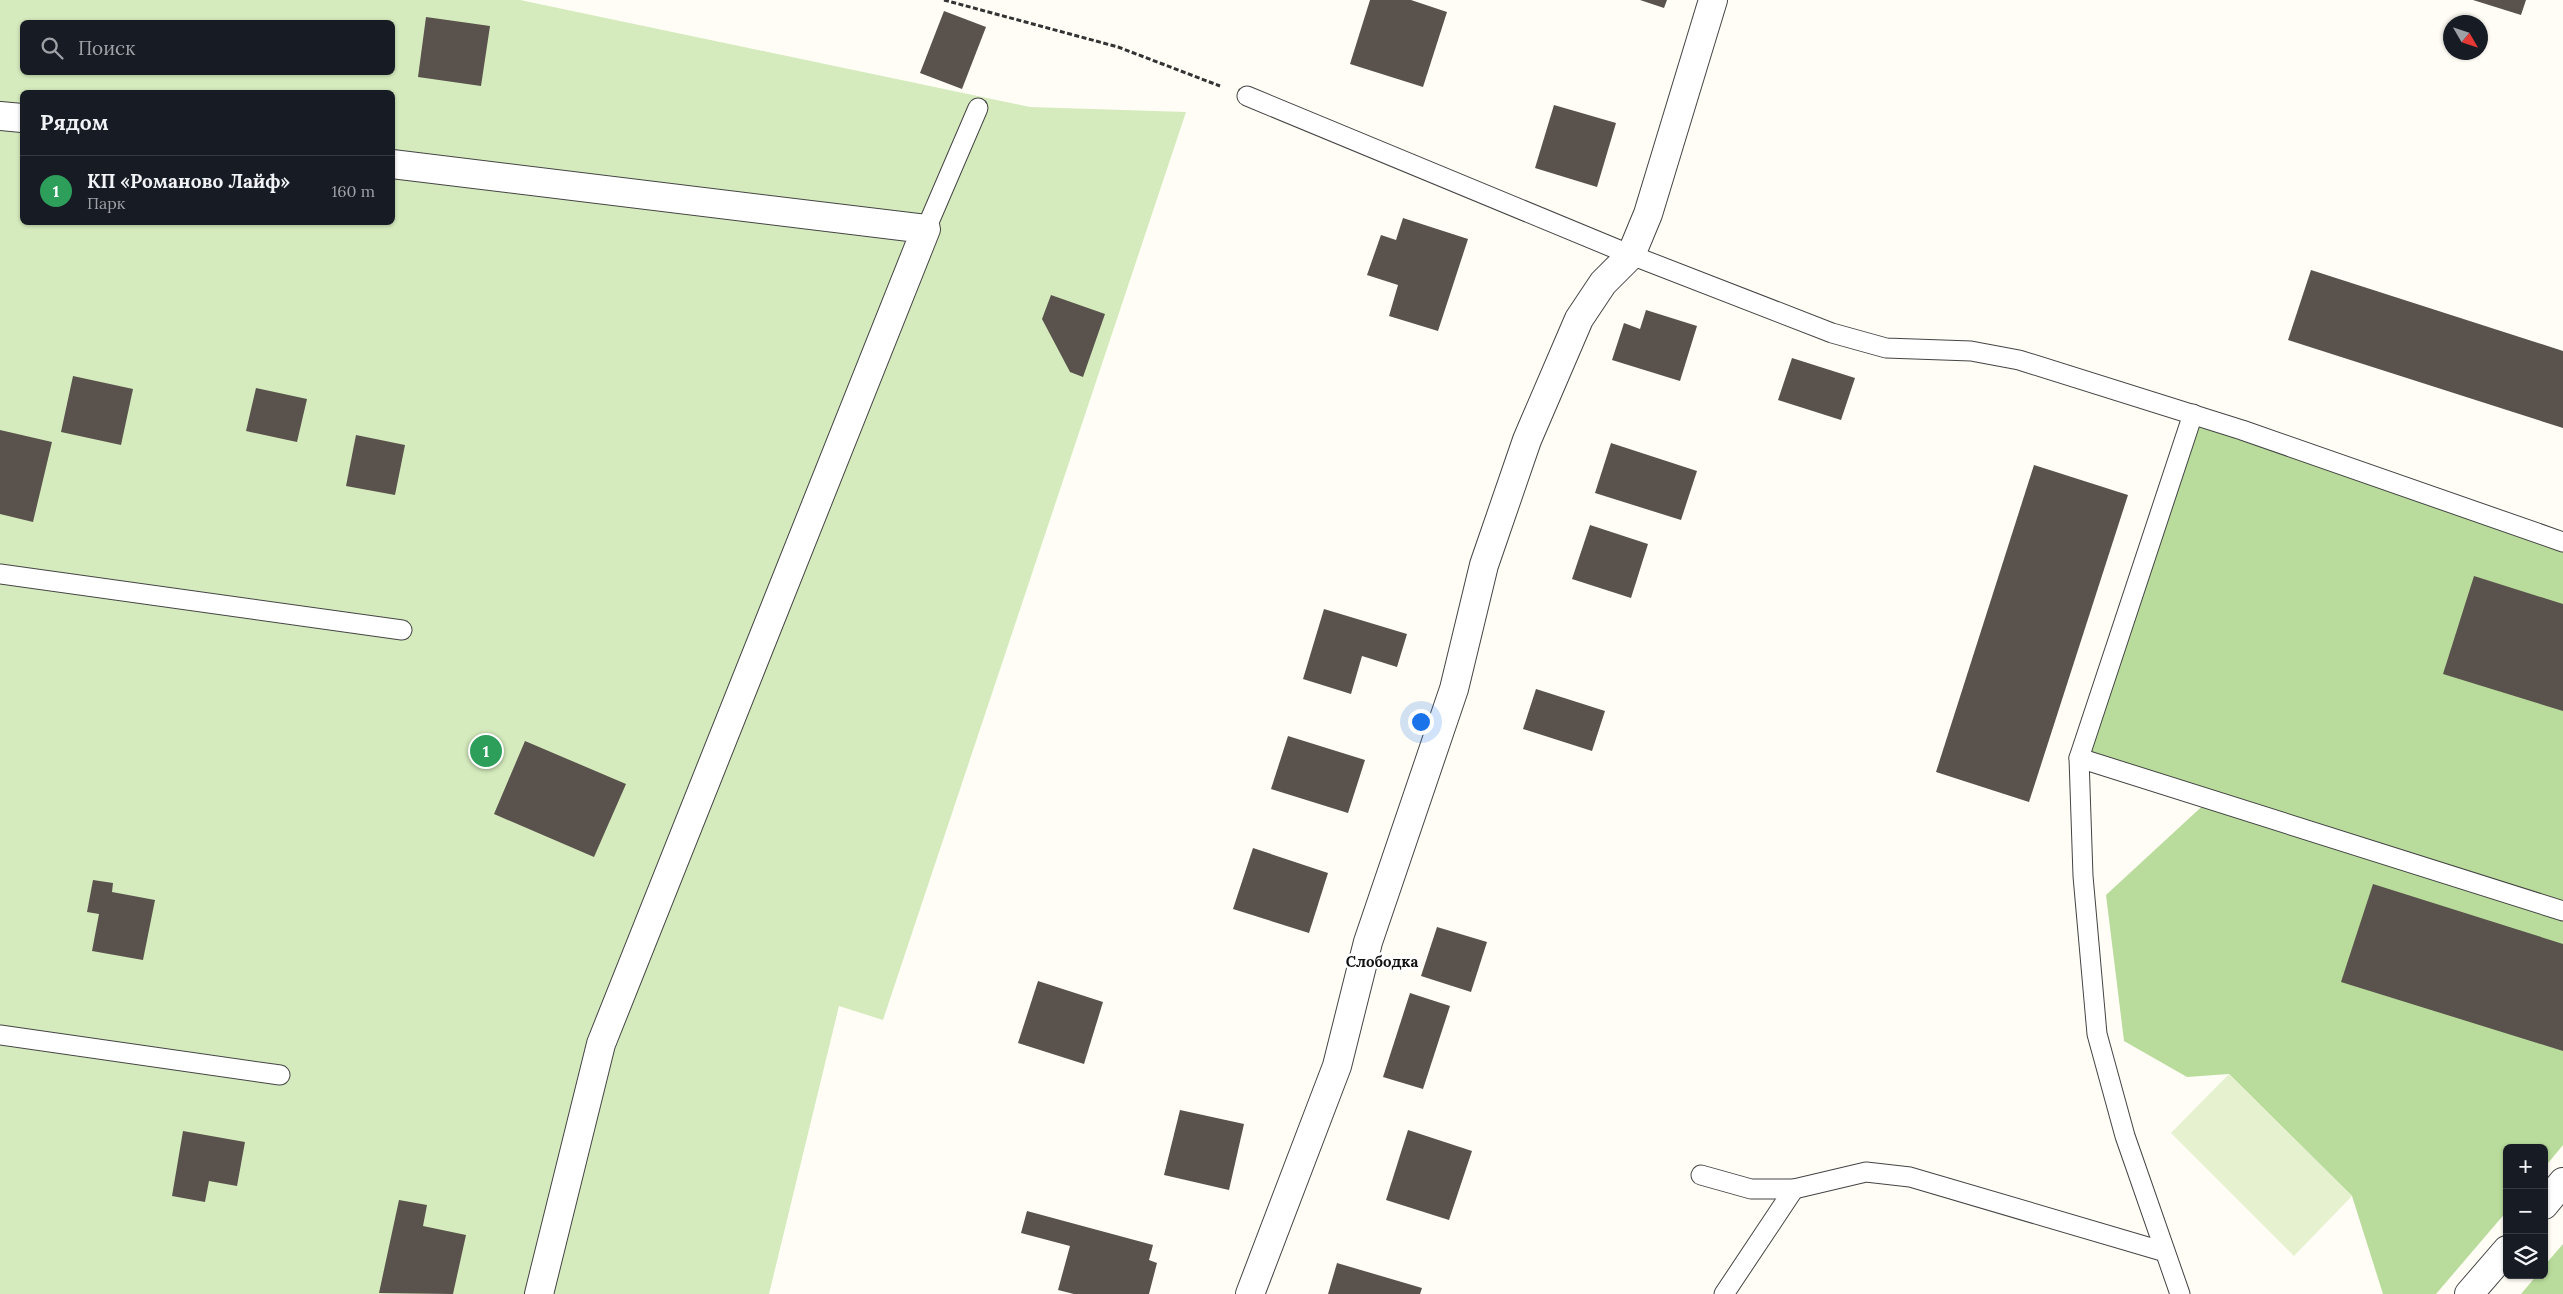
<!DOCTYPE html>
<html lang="ru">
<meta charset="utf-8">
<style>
:root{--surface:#171b24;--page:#20242c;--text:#f1f3f6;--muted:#9ea1a6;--line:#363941;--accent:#0f766e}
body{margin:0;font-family:Lora,serif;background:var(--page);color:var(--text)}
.controls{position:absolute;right:15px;bottom:15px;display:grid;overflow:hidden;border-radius:8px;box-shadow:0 1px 4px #0004}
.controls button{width:45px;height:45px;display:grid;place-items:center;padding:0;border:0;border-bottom:1px solid var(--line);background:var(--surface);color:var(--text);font:25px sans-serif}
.compass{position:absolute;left:2443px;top:15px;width:45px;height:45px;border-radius:50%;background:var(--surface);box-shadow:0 1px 4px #0004;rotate:129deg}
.you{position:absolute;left:1420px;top:721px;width:18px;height:18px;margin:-12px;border:4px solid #fff;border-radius:50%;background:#1a73e8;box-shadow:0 0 0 8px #1a73e833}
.badge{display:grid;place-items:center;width:32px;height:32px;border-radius:50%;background:var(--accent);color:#fff;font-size:16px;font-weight:700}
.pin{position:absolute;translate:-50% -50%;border:2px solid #fff;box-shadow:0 1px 5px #0006}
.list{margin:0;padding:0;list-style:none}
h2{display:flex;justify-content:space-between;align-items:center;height:65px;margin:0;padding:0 20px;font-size:21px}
h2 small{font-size:16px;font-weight:400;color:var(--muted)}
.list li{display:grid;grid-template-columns:32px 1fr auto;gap:15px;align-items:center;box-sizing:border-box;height:70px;padding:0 20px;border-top:1px solid var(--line)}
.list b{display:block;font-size:19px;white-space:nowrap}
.list p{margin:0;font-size:16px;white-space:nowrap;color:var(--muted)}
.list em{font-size:16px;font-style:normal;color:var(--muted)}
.icon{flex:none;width:28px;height:28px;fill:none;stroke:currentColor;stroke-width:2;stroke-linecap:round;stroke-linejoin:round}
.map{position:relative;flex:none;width:2563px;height:1294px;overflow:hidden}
.search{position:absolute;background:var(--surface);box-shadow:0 1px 4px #0004;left:20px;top:20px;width:375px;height:55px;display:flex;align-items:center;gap:12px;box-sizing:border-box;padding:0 18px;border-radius:8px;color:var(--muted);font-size:19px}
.panel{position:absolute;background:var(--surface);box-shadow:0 1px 4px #0004;left:20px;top:90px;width:375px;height:135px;border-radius:8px}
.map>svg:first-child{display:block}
</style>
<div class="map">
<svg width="2563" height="1294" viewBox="0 0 2563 1294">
<rect width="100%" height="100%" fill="#fffdf5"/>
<path fill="#d5ebbd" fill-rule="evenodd" d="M0 0H520L1030 107 1186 112 883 1020 839 1006 769 1294H0ZM22 22H392V72H22ZM22 92H392V222H22Z"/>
<g fill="#b9dc9c">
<polygon points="2193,414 2563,543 2563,1145 2544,1168 2544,1148 2507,1148 2507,1211 2436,1294 2383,1294 2352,1196 2229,1074 2187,1077 2124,1041 2106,895 2210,799 2079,758"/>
<polygon points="2563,1244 2563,1294 2521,1294 2537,1275 2544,1275 2544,1266"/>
</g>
<polygon fill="#e6f2cf" points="2229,1074 2352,1196 2294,1256 2171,1133"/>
<g fill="#5a524d">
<polygon points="1370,0 1411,0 1447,12 1423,87 1350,64"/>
<polygon points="1640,0 1667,0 1664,8"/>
<polygon points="2473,0 2526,0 2521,15"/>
<polygon points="944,11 986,27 962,89 920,73"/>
<polygon points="426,17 490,26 481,86 418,77"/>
<polygon points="1554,105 1616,123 1597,187 1535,168"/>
<polygon points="1403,218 1468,239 1438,331 1389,316 1398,285 1367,275 1381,235 1396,240"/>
<polygon points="2311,270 2563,351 2563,428 2288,340"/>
<polygon points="1051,295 1105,314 1083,377 1070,372 1042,319"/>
<polygon points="1646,310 1697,326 1680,381 1612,360 1624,323 1640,329"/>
<polygon points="1792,358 1855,378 1841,420 1778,400"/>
<polygon points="73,376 133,389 121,445 61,432"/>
<polygon points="256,388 307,399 297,442 246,431"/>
<polygon points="0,430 52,442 33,522 0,514"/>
<polygon points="356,435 405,445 395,495 346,486"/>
<polygon points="1611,443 1697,471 1681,520 1595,493"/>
<polygon points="2034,465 2128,495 2029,802 1936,772"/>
<polygon points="1590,525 1648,544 1631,598 1572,579"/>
<polygon points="2474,576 2563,604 2563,711 2443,674"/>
<polygon points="1324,609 1407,634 1397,667 1362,656 1351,694 1303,679"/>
<polygon points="1536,689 1605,711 1592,751 1523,729"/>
<polygon points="1288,736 1365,760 1348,813 1271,789"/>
<polygon points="525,741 626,784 594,857 494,814"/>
<polygon points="1253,848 1328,873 1309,933 1233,909"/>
<polygon points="93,880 113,883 112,892 155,900 143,960 92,951 99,914 87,912"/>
<polygon points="2373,884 2563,944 2563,1051 2341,982"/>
<polygon points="1437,927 1487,942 1471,992 1421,976"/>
<polygon points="1038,981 1103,1002 1084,1064 1018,1043"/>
<polygon points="1410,993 1450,1006 1423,1089 1383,1077"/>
<polygon points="1180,1110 1244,1124 1229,1190 1164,1175"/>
<polygon points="1408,1130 1472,1151 1449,1220 1386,1200"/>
<polygon points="183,1131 245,1142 237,1186 209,1181 205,1202 172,1196"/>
<polygon points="399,1200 427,1205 423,1226 466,1235 453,1294 379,1293"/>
<polygon points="1027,1211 1153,1245 1149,1260 1157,1263 1149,1294 1074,1294 1058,1290 1070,1246 1021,1233"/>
<polygon points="1337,1263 1422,1288 1420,1294 1328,1294"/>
</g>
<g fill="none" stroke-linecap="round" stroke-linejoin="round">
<defs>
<g id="service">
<polyline points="1247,96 1631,255 1832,333 1886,348 1971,351 2019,360 2242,430 2563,542"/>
<polyline points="926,229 978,108"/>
<polyline points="0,574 402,630"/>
<polyline points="2079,758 2563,911"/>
<polyline points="0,1035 280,1075"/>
<polyline points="1701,1175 1751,1189 1794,1189 1866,1172 1910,1177 2165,1252"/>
<polyline points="1724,1294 1794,1189"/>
<polyline points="2180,1294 2125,1136 2097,1034 2083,876 2079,758 2193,414"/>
</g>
<g id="minor">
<polyline points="0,116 22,118"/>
<polyline points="392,164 926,229 601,1044 539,1294"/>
<polyline points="2544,1205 2563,1182"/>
<polyline points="1250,1294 1337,1066 1368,942 1454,689 1484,565 1527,440 1579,319 1603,283 1631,255 1648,214 1713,0"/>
<polyline points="2469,1294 2507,1250"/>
</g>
</defs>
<use href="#service" stroke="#444" stroke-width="21"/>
<use href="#minor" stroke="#444" stroke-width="30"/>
<polyline stroke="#333" stroke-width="3" stroke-dasharray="5 2.5" stroke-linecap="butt" points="944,0 1118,47 1220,86"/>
<use href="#service" stroke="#fff" stroke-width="19"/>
<use href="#minor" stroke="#fff" stroke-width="28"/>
</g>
<g text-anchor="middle" stroke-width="5" stroke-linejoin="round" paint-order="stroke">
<g font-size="15" font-weight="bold" fill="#111" stroke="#fff">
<text x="1382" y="967">Слободка</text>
</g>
</g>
</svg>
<div class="controls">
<button>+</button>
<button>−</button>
<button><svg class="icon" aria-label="layers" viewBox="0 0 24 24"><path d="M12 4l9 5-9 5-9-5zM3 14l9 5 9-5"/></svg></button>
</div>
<svg class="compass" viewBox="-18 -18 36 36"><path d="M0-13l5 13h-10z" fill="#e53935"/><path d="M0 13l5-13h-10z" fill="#9ea1a6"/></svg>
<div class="you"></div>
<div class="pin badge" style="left:486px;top:751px;background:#2e9e5b">1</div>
<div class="search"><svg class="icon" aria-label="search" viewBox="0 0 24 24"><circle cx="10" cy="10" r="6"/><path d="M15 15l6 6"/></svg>Поиск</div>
<section class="panel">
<h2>Рядом<small></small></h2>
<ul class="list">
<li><span class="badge" style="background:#2e9e5b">1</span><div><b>КП «Романово Лайф»</b><p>Парк</p></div><em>160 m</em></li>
</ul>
</section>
</div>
